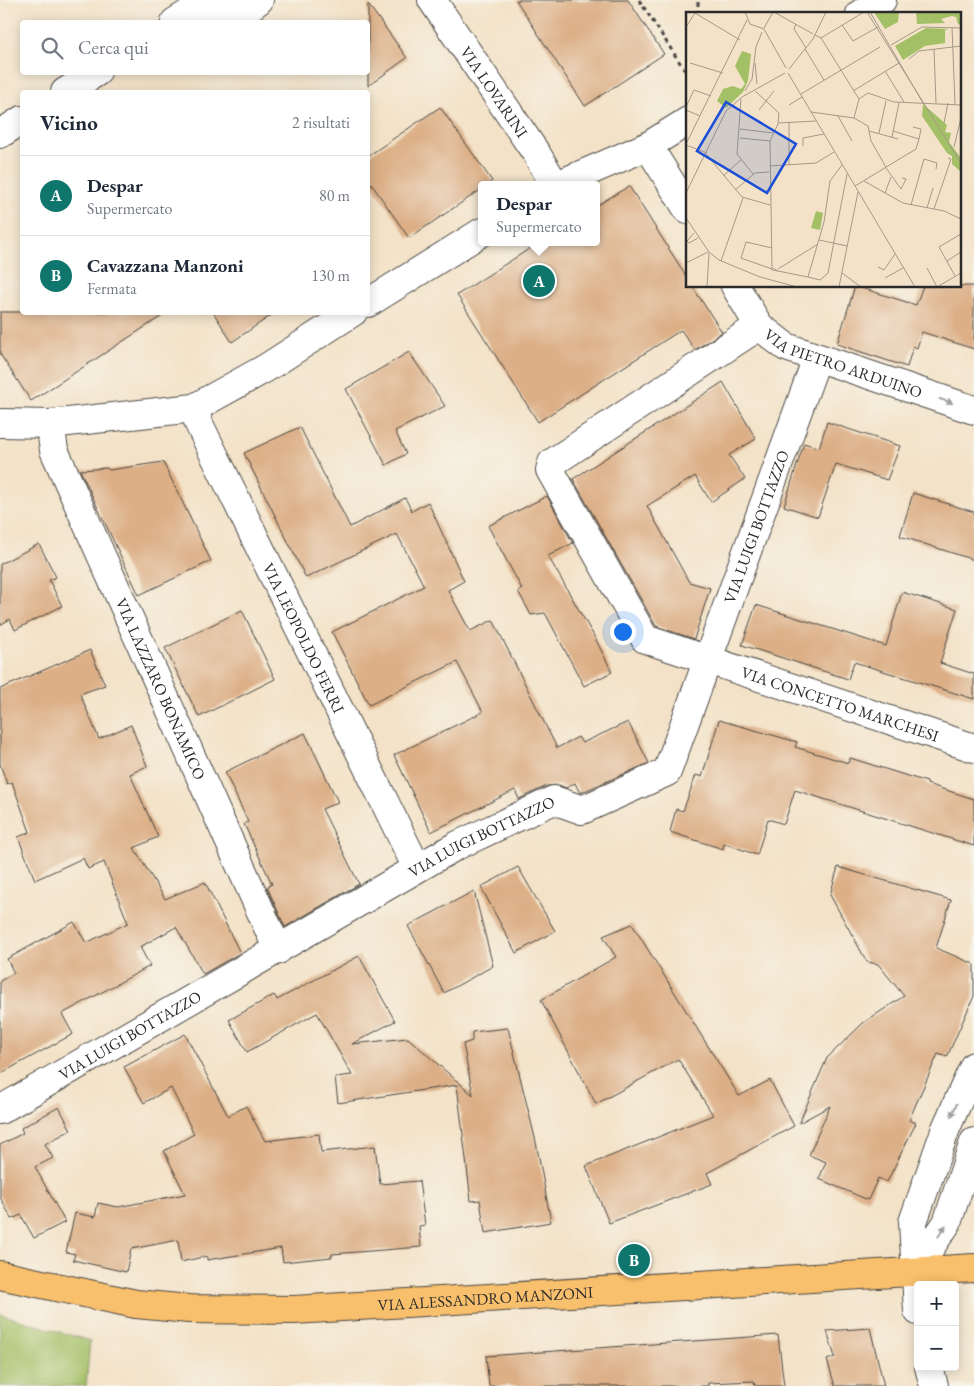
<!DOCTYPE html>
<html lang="it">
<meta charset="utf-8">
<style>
:root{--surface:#fff;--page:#f2f2f3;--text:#1f2937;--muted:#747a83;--line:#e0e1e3;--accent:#0f766e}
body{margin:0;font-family:"EB Garamond",serif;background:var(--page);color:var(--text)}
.controls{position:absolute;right:15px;bottom:15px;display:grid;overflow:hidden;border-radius:5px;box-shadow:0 2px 12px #0003}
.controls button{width:45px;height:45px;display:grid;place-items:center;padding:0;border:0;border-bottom:1px solid var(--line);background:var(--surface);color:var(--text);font:25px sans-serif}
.you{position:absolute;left:622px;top:631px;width:18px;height:18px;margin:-12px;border:4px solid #fff;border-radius:50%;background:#1a73e8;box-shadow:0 0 0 8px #1a73e833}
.badge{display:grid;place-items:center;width:32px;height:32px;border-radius:50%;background:var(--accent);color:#fff;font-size:16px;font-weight:700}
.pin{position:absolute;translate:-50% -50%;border:2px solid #fff;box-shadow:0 1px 5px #0006}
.popup{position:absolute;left:478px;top:181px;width:122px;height:65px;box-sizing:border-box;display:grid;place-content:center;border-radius:5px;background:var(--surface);filter:drop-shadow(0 1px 4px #0005);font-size:16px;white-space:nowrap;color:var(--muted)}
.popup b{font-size:19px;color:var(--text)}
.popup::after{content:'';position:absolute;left:50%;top:100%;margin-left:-10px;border:10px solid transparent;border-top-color:var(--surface)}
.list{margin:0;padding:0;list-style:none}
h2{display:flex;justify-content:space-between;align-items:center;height:65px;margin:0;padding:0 20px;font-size:21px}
h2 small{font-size:16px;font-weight:400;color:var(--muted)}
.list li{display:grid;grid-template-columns:32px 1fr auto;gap:15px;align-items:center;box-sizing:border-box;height:80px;padding:0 20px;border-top:1px solid var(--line)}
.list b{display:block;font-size:19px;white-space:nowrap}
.list p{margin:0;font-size:16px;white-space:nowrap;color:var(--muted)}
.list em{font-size:16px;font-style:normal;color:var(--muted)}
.icon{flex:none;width:28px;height:28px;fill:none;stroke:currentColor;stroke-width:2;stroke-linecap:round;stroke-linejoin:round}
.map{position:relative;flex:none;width:974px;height:1386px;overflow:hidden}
.search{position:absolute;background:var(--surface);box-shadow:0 2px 12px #0003;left:20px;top:20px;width:350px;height:55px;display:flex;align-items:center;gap:12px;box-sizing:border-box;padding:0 18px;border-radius:5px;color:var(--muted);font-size:19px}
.panel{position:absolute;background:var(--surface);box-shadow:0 2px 12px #0003;left:20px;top:90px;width:350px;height:225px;border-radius:5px}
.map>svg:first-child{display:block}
</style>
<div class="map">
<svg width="974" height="1386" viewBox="0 0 974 1386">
<rect width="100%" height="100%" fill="#f7f3e8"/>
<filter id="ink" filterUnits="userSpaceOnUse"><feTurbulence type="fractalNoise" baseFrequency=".02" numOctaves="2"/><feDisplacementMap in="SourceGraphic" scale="10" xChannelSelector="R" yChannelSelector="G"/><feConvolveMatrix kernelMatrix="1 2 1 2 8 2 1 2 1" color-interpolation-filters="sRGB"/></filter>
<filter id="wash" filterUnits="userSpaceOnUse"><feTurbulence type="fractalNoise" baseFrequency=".0096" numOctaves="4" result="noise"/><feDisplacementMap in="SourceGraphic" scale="20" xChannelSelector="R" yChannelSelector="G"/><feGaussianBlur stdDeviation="1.12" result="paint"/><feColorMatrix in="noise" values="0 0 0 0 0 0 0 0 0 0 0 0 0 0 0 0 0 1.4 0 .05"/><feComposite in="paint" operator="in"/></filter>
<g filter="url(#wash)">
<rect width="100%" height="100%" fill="#f3e2c7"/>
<polygon fill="#a4c067" stroke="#687649" points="0,1314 90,1341 86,1386 0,1386"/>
<g id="blocks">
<g fill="#dcaf86">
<polygon points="516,0 628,0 664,54 585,106"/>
<polygon points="368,4 407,58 368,86"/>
<polygon points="440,107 492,181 487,185 482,185 482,189 409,238 368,179 368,156"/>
<polygon points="629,186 688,279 688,286 692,286 722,332 695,350 681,330 538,422 457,295 540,242 596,242 596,206"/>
<polygon points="855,286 916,305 923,286 974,286 974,349 922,332 917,348 913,346 907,367 837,344"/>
<polygon points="0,312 168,312 31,401 0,354"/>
<polygon points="213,312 276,312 232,342"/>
<polygon points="409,352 445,406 395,431 406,454 386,465 346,389"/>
<polygon points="723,382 756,439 729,455 745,479 711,502 695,476 647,506 689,582 710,588 694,639 656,626 573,479"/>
<polygon points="827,422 900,446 887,480 836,464 818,517 784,506 804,443 819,448"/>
<polygon points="300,427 350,527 405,498 412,511 428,502 464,581 448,590 470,631 493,620 557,748 578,737 582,743 628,722 649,763 580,793 575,783 566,788 559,785 547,786 519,799 515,790 431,832 394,755 483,712 457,662 369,705 332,632 424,586 397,534 306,578 244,453"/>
<polygon points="163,462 211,561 139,595 80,470 107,468 109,470"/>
<polygon points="913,493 974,512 974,560 900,536"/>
<polygon points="547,496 573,543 548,556 595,638 612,672 584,686 545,613 531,615 518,591 522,589 488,526"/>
<polygon points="39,544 56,577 49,580 62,606 15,630 10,619 0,625 0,564"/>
<polygon points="902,592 957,609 940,663 974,674 974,699 854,662 848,679 742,645 756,605 886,646"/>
<polygon points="242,610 275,679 199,717 165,648"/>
<polygon points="90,650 105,685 80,694 99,739 131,725 147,766 130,774 158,837 134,848 165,899 205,882 240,953 203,974 176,927 140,947 150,966 62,1014 73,1034 0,1074 0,981 14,973 7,959 74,922 86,943 128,923 104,862 88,869 83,858 35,880 18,837 30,832 12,782 7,784 0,764 0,689"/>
<polygon points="719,720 797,742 795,747 848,763 850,758 927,782 927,784 974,799 974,846 795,790 784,824 768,819 757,855 724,843 723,849 670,832 676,809 683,811 696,775 702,777"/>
<polygon points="305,733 338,802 322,809 359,884 285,927 267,887 272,884 244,824 248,822 225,772"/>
<polygon points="518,867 555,931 516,953 481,887"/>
<polygon points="838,867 951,900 936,948 974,964 974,996 947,1057 938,1054 909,1120 916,1123 887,1182 878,1178 868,1200 819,1179 826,1162 809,1155 830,1106 799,1123 827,1058 863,1023 904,996 878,964 867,962 830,895"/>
<polygon points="474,891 493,966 444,993 408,926"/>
<polygon points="632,924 739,1096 770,1080 794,1126 707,1173 712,1184 609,1223 586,1166 713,1115 678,1059 596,1104 541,1000 616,957 603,936"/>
<polygon points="359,956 395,1021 352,1044 408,1038 473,1095 463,1044 472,1041 472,1032 508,1028 536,1142 551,1222 485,1233 480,1200 471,1201 457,1085 338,1103 335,1077 352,1075 317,1013 247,1052 229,1020 274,995 277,1000"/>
<polygon points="185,1034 228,1116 246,1106 265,1141 319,1134 321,1152 375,1146 380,1184 419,1181 425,1225 419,1226 421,1247 332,1254 332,1257 283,1262 281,1248 207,1260 207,1256 181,1262 178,1240 131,1249 126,1272 73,1260 75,1254 66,1252 75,1213 95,1217 98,1203 118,1207 185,1194 164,1151 194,1134 171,1088 144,1103 124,1067"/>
<polygon points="59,1107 71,1130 45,1144 53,1158 35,1167 65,1222 34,1238 21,1215 12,1219 0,1197 0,1145 23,1133 21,1128"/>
<polygon points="870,1328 884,1386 835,1386 827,1360 835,1357 827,1331"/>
<polygon points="778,1335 784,1386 755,1386 754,1381 708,1383 708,1386 489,1386 486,1356"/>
</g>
</g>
</g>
<g filter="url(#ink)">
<use href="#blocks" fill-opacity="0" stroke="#494642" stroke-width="1"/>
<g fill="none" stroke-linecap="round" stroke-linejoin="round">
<defs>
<g id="minor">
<path id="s1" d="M432 0 536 153 555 185"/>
<polyline points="860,14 882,0"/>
<polyline points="175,22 196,9 247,9 259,0"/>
<polyline points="65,92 97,72"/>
<polyline points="0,134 22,120"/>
<polyline points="648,146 688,210"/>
<polyline points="557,185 648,146 688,121"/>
<path id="s2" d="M735 286 759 326 786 347 974 410"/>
<polyline points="368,303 482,232"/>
<path id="s3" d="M759 326 552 463 550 470 645 639 974 748"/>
<path id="s4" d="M194 408 199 424 417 868"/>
<polyline points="0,423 50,424 194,408 266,368 353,312"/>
<path id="s5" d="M50 424 54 450 278 950"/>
<path id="s6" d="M0 1110 456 846 554 800 582 810 667 772 817 358"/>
<polyline points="914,1271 947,1223 974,1142"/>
<polyline points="918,1311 913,1222 946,1128 974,1066"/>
<polyline points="929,1367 934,1386"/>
</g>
<g id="major">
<path id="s7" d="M0 1275 136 1304 189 1309 294 1310 974 1268"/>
</g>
</defs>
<use href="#minor" stroke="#494642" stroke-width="30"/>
<use href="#major" stroke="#494642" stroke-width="30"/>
<g stroke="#494642" stroke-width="3" stroke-dasharray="4 4" stroke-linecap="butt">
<polyline points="639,0 688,75"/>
<polyline points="698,14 698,0"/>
</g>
<use href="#minor" stroke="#fff" stroke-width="28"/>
<use href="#major" stroke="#f8bf6c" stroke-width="28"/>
</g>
<defs><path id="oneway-solid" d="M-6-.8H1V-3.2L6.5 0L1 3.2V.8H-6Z" transform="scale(1.25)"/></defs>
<g fill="#a0a0a0">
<use href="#oneway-solid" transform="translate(946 401) rotate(18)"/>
<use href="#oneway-solid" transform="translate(954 1110) rotate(114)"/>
<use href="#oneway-solid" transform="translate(942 1231) rotate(-56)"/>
</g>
</g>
<g text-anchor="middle" stroke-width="5" stroke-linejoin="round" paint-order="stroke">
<g font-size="16" fill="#2b2b2b" stroke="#f7f3e8">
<text dy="6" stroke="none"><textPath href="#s1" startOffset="111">VIA LOVARINI</textPath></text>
<text dy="6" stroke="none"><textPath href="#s2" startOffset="140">VIA PIETRO ARDUINO</textPath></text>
<text dy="6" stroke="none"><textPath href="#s6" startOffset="1019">VIA LUIGI BOTTAZZO</textPath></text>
<text dy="6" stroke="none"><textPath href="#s4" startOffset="255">VIA LEOPOLDO FERRI</textPath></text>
<text dy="6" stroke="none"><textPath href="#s5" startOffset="288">VIA LAZZARO BONAMICO</textPath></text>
<text dy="6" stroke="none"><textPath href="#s3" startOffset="655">VIA CONCETTO MARCHESI</textPath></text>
<text dy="6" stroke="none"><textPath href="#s6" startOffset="554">VIA LUIGI BOTTAZZO</textPath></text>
<text dy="6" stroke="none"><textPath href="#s6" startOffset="150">VIA LUIGI BOTTAZZO</textPath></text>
<text dy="6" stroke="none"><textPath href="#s7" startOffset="489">VIA ALESSANDRO MANZONI</textPath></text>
</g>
</g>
<g transform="translate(686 12)">
<rect width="275" height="275" fill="#f3e2c7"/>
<path d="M188 0H213L212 10 199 17ZM230 0H275V13L272 12 270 5 266 4 255 7 259 11 231 12ZM240 16 263 17 259 18V31L239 34 217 48 209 34ZM56 39 65 42 62 69 57 80 40 96 31 89 37 77 47 74 55 77 59 72 49 54ZM237 92 261 113 259 120 265 121 263 130 275 146V160L266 152V144L261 141 236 104ZM130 199 137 201 134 218 125 216Z" fill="#a4c067"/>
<path fill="none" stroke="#a39989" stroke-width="1" d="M59 0 64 12 78 17 100 56M88 0 127 22M181 0 275 151M184 0 237 91M9 1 54 28M110 12 108 17 120 36M156 13 167 29 192 15M0 15 9 1M266 15 269 92M78 16 87 0M129 23 135 26 173 87M135 26 178 0M205 33 236 15 275 16M119 37 138 68M248 37 250 91M223 47 233 39 275 34M4 51 37 61M69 51 71 72M103 57 127 27 140 0M199 59 218 90M102 61 229 275M59 79 66 67 70 35 76 20M69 79 93 101 92 112 84 129 86 258 92 259 87 256M167 79 213 51M115 82 194 35M55 87 51 142 67 162M103 93 116 85M0 95 8 78 25 84M0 98 14 104M73 98 88 79M125 100 168 106 173 87 182 81 208 90 275 93M152 104 166 129M168 106 182 114 185 129 200 155M93 111 130 109M258 111 262 91M227 115 235 117 233 127M54 117 87 121M183 119 212 127M193 121 200 89M206 125 213 91M54 126 84 129M0 132 61 8M0 133 21 141M117 134V126L138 122M268 135 275 106M20 142 56 185 84 193M103 153V111M84 154 130 151 148 140M200 156 215 177 220 167 216 166M37 164 56 147M178 169 217 191 258 199 275 207M169 174 230 137 233 127 207 119M49 178 69 161 83 160M0 181 40 99 56 85 99 61M199 181 205 165M225 193 238 147 251 151 250 157M241 196 247 176M248 197 265 147 262 146M0 206 23 240 33 248 74 265 111 275M8 221 1 229 3 231 12 226M133 228 161 234M86 236 60 230 55 246 86 257M35 249 57 186M261 249 275 240M0 251 22 240M192 255 198 258 209 242M241 256 251 275M92 257 132 232M92 259 122 265 138 210 144 169 156 153M156 261 175 275M269 264 253 235 275 222M122 265 134 268 142 261 161 162M199 266 217 256M21 275 23 241M153 275 172 180M251 275 275 261"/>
<path fill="#1d4ed8" fill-opacity="0.15" stroke="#1d4ed8" stroke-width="2.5" d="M40 90 110 132 81 181 11 139Z"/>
<rect width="275" height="275" fill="none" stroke="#2b2b2b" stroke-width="2.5"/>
</g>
</svg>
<div class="controls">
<button>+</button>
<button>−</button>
</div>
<div class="you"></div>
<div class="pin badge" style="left:539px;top:281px">A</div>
<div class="popup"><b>Despar</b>Supermercato</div>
<div class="pin badge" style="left:634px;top:1260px">B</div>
<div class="search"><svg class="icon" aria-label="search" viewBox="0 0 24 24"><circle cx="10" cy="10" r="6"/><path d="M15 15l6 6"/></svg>Cerca qui</div>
<section class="panel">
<h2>Vicino<small>2 risultati</small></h2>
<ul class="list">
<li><span class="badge">A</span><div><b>Despar</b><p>Supermercato</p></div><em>80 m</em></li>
<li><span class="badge">B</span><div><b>Cavazzana Manzoni</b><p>Fermata</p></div><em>130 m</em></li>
</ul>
</section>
</div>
